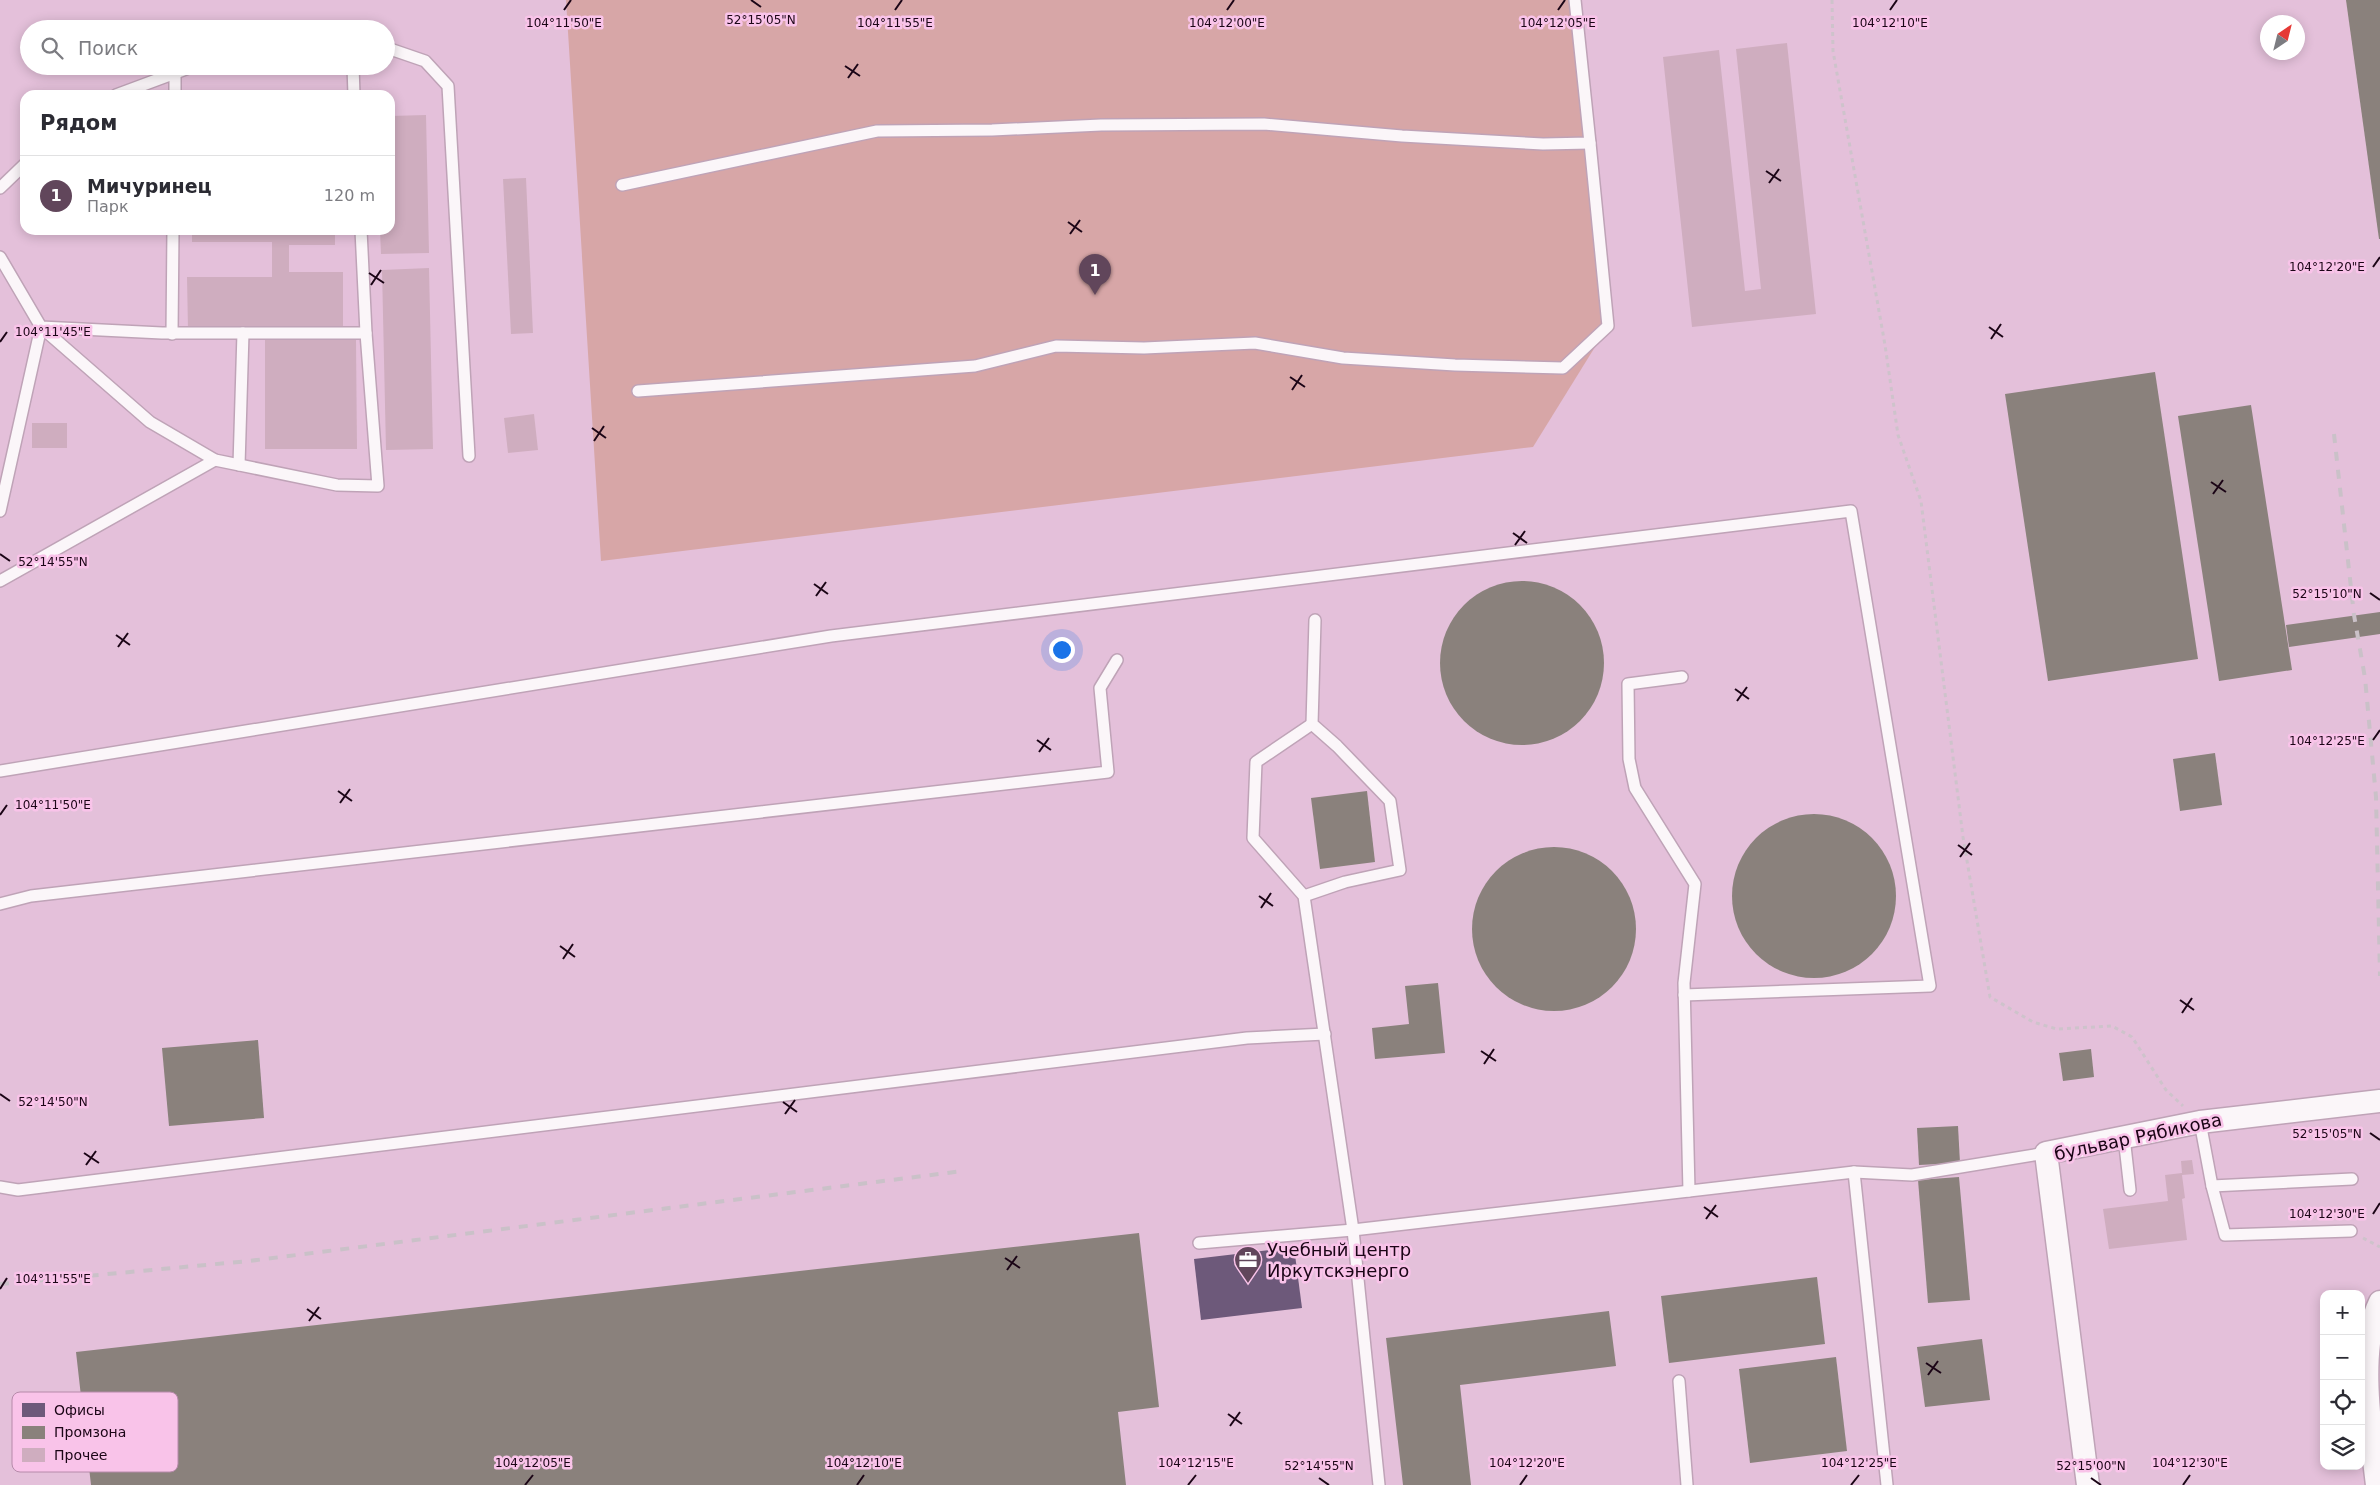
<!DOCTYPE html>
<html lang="ru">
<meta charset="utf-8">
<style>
:root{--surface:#fff;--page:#f2f2f3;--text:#2b2b33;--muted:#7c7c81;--line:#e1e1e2;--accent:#61465b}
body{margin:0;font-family:"DejaVu Sans",sans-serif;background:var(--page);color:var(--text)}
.controls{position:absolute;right:15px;bottom:15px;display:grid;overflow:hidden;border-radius:10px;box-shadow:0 2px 12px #0003}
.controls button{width:45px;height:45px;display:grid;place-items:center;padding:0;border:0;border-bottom:1px solid var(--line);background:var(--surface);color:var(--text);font:25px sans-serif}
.compass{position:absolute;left:2260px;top:15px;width:45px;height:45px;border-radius:50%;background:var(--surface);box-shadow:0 2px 12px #0003;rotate:35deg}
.you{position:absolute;left:1061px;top:649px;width:18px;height:18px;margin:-12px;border:4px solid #fff;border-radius:50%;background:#1a73e8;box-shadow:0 0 0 8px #1a73e833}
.badge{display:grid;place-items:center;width:32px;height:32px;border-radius:50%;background:var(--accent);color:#fff;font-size:16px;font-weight:700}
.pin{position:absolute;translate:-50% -41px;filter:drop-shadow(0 1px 2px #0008)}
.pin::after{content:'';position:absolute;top:26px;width:18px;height:15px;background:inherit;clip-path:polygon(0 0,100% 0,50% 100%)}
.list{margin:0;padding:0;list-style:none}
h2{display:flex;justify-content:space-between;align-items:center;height:65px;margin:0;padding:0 20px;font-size:21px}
h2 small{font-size:16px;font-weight:400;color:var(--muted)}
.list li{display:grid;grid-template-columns:32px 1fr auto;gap:15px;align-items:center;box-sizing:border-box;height:80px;padding:0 20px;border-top:1px solid var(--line)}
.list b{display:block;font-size:19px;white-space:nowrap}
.list p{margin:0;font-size:16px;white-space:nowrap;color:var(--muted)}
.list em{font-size:16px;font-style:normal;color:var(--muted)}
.icon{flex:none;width:28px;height:28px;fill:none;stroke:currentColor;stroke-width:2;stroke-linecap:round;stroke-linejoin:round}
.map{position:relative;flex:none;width:2380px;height:1485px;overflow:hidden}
.search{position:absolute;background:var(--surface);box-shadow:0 2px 12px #0003;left:20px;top:20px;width:375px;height:55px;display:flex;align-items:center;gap:12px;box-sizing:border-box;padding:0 18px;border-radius:28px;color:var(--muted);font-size:19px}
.panel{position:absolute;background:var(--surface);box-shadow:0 2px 12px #0003;left:20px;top:90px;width:375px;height:145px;border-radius:15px}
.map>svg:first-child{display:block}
</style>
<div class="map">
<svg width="2380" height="1485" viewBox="0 0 2380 1485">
<rect width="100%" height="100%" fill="#e4c0da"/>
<polygon fill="#d7a6a7" points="566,0 1577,0 1608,326 1533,447 601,561"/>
<polygon fill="#6d597a" points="1294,1247 1302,1308 1201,1320 1194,1259"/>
<g fill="#8a817c">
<polygon points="2346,0 2380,0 2380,239 2379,239"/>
<polygon points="2155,372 2198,659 2048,681 2005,394"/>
<polygon points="2251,405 2292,670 2219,681 2178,416"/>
<circle cx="1522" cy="663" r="82"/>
<polygon points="2380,612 2380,634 2289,647 2286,625"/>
<polygon points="2215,753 2222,805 2180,811 2173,759"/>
<polygon points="1367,791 1375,862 1320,869 1311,798"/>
<circle cx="1814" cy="896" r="82"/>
<circle cx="1554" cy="929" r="82"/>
<polygon points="1438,983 1445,1053 1375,1059 1372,1028 1409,1024 1405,986"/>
<polygon points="258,1040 264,1118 169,1126 162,1048"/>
<polygon points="2091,1049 2094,1077 2063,1081 2059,1053"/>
<polygon points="1958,1126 1960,1163 1919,1165 1917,1128"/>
<polygon points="1959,1177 1970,1300 1928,1303 1918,1180"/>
<polygon points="1139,1233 1159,1407 1118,1412 1126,1485 91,1485 76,1352"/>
<polygon points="1817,1277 1825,1344 1669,1363 1661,1296"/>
<polygon points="1609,1311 1616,1366 1460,1385 1471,1485 1403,1485 1386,1338"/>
<polygon points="1982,1339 1990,1400 1925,1407 1917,1347"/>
<polygon points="1836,1357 1847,1451 1750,1463 1739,1369"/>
</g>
<g fill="#cfadbf">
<polygon points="1787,43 1816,314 1692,327 1663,57 1719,50 1745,291 1761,289 1736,49"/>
<polygon points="426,115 429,253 381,254 380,230 390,230 390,116"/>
<polygon points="526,178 533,333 511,334 503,179"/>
<polygon points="192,230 335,230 335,245 289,245 289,272 343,272 343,330 188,330 187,277 272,277 272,242 192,242"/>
<polygon points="429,268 433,449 386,450 382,270"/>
<polygon points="265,340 356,340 357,449 265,449"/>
<polygon points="534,414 538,450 508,453 504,418"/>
<rect x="32" y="423" width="35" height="25"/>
<polygon points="2192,1160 2194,1174 2182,1175 2185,1198 2182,1199 2187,1240 2109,1249 2103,1209 2168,1201 2165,1175 2182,1173 2181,1161"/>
</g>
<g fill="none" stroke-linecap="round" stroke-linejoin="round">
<defs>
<g id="service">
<polyline points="386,50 393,50 425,61 448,86 469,456"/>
<polyline points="353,66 354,95"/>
<polyline points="116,95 194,66"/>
<polyline points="175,95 175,73"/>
<polyline points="622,185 877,131 992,130 1101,125 1264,124 1402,136 1543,144 1590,143 1575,0"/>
<polyline points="0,188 25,164"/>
<polyline points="361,230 366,333"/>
<polyline points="0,257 41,327 150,422 215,460 337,485 378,486 366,333 162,333 41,327 0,511"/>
<polyline points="172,334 173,230"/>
<polyline points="638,391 975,366 1056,346 1144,348 1255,343 1343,358 1455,365 1563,368 1608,326 1590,143"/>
<polyline points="239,465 243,333"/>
<polyline points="0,581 215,460"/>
<polyline points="1682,677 1628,684 1629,759 1635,788 1695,884 1684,983 1689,1191"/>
<polyline points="1312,724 1256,762 1253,838 1304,896 1353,1230 1379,1485"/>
<polyline points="0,771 831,636 1851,511 1930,986 1684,995"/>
<polyline points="1304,896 1345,882 1400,870 1390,801 1337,746 1312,724 1315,620"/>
<polyline points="0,904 31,896 1108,772 1100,688 1117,660"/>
<polyline points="2200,1122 2212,1186 2225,1235 2351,1231"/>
<polyline points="2124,1137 2130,1190"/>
<polyline points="1854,1172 1887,1485"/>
<polyline points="2212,1186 2352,1179"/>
<polyline points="0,1187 18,1190 1247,1038 1325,1034"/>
<polyline points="1199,1243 1353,1230 1854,1172 1912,1175 2046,1153"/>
<polyline points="1679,1381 1687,1485"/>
</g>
<g id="minor">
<polyline points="2088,1485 2046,1153 2200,1122 2380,1101"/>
<path d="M2377 1485C2371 1433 2357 1349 2380 1302"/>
</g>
</defs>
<use href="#service" stroke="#bfa3b7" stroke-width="14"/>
<use href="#minor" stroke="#bfa3b7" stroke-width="25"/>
<g stroke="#cec3cb" stroke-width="3" stroke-dasharray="4 4" stroke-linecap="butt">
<polyline points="1832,0 1833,51 1885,345 1898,435 1921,501 1963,837 1990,997 2033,1022 2057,1029 2112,1026 2132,1037 2166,1090 2183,1106"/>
<polyline points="2363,1238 2380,1247"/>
</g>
<use href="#service" stroke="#fbf6f9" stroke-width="11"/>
<use href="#minor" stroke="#fbf6f9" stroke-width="22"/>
<g stroke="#cac1c8" stroke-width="4" stroke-dasharray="9 9" stroke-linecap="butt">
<polyline points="2334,434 2354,615 2365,678 2371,743 2376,797 2380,976"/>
<polyline points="0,1284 249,1261 963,1171"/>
</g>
</g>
<path fill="none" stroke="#1b0516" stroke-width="2" d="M751 0 761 7M564 10 571 0M895 10 902 0M1227 10 1234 0M1558 10 1565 0M1890 10 1897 0M845 66 860 76M848 78 858 64M1766 171 1781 181M1769 183 1779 169M1068 222 1082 232M1070 234 1080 220M2373 267 2380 257M369 273 384 283M371 285 381 270M1989 327 2003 337M1991 339 2001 324M0 342 7 332M1290 377 1305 387M1292 390 1302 375M592 428 606 438M594 441 604 426M2211 482 2226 492M2213 494 2223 480M1513 533 1527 543M1515 545 1525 531M0 554 10 561M814 584 828 594M2370 593 2380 600M816 596 826 582M116 635 130 645M118 647 128 633M1735 689 1749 699M1737 701 1747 687M1037 740 1051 750M2373 740 2380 730M1039 752 1049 738M338 791 352 801M340 803 350 789M0 815 7 805M1958 845 1972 855M1960 857 1970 843M1259 896 1273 906M1261 908 1271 893M560 946 575 957M563 959 573 944M2180 1000 2194 1010M2182 1013 2192 998M1481 1051 1496 1061M1484 1064 1494 1049M0 1094 10 1101M783 1102 797 1112M785 1114 795 1100M2370 1133 2380 1140M84 1153 99 1163M86 1165 96 1151M1704 1207 1718 1217M2373 1214 2380 1203M1706 1219 1716 1205M1005 1258 1020 1268M1007 1270 1017 1256M0 1289 7 1278M307 1309 321 1319M309 1321 319 1307M1926 1363 1941 1373M1928 1375 1938 1361M1228 1414 1242 1424M1230 1426 1240 1412M1319 1478 1329 1485M2091 1478 2101 1485M525 1485 533 1475M857 1485 864 1475M1188 1485 1196 1475M1520 1485 1527 1475M1851 1485 1859 1475M2183 1485 2190 1475"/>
<defs>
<symbol id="office-pin" viewBox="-11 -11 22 30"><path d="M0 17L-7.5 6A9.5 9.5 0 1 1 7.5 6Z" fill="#61465b" stroke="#f9c3e9"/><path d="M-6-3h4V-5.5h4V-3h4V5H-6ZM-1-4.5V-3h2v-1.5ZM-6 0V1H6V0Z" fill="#fff"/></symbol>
</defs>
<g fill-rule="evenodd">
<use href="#office-pin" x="1232" y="1244" width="32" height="43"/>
</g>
<g text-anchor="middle" stroke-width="5" stroke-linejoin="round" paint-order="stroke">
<g font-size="18" fill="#1b0516" stroke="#f9c3e9">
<text transform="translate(2138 1137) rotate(-12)" y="6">бульвар Рябикова</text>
</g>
<g font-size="18" fill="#1b0516" stroke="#f9c3e9" text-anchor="start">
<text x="1267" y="1256">Учебный центр<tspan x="1267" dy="21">Иркутскэнерго</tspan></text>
</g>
</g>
<rect x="12" y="1392" width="166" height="80" rx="8" fill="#f9c3e9" stroke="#b68aaa" stroke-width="1"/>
<rect x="22" y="1403" width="23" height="14" fill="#6d597a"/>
<rect x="22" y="1426" width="23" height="13" fill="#8a817c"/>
<rect x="22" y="1448" width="23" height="14" fill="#cfadbf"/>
<g font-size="14" fill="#1b0516">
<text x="54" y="1415">Офисы</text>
<text x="54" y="1437">Промзона</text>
<text x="54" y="1460">Прочее</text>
</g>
<g font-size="12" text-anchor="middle" fill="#1b0516" stroke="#f9c3e9" stroke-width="5" stroke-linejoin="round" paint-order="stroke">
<text x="761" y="24">52°15'05"N</text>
<text x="564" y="27">104°11'50"E</text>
<text x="895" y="27">104°11'55"E</text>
<text x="1227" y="27">104°12'00"E</text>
<text x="1558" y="27">104°12'05"E</text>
<text x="1890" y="27">104°12'10"E</text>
<text x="2327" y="271">104°12'20"E</text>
<text x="53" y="336">104°11'45"E</text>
<text x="53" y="566">52°14'55"N</text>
<text x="2327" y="598">52°15'10"N</text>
<text x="2327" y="745">104°12'25"E</text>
<text x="53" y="809">104°11'50"E</text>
<text x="53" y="1106">52°14'50"N</text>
<text x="2327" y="1138">52°15'05"N</text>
<text x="2327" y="1218">104°12'30"E</text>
<text x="53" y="1283">104°11'55"E</text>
<text x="533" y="1467">104°12'05"E</text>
<text x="864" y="1467">104°12'10"E</text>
<text x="1196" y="1467">104°12'15"E</text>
<text x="1527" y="1467">104°12'20"E</text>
<text x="1859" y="1467">104°12'25"E</text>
<text x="2190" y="1467">104°12'30"E</text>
<text x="1319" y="1470">52°14'55"N</text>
<text x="2091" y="1470">52°15'00"N</text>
</g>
</svg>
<div class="controls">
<button>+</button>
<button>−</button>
<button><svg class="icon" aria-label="locate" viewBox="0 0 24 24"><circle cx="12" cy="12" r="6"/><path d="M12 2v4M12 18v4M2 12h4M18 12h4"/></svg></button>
<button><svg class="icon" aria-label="layers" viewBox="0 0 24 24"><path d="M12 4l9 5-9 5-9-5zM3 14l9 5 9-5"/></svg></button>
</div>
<svg class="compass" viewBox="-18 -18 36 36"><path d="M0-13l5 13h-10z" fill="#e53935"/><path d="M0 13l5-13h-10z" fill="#7c7c81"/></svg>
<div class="you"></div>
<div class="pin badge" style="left:1095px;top:295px">1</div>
<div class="search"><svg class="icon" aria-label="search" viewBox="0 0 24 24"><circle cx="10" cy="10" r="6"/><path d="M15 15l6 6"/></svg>Поиск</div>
<section class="panel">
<h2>Рядом<small></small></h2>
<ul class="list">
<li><span class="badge">1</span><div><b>Мичуринец</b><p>Парк</p></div><em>120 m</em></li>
</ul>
</section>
</div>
